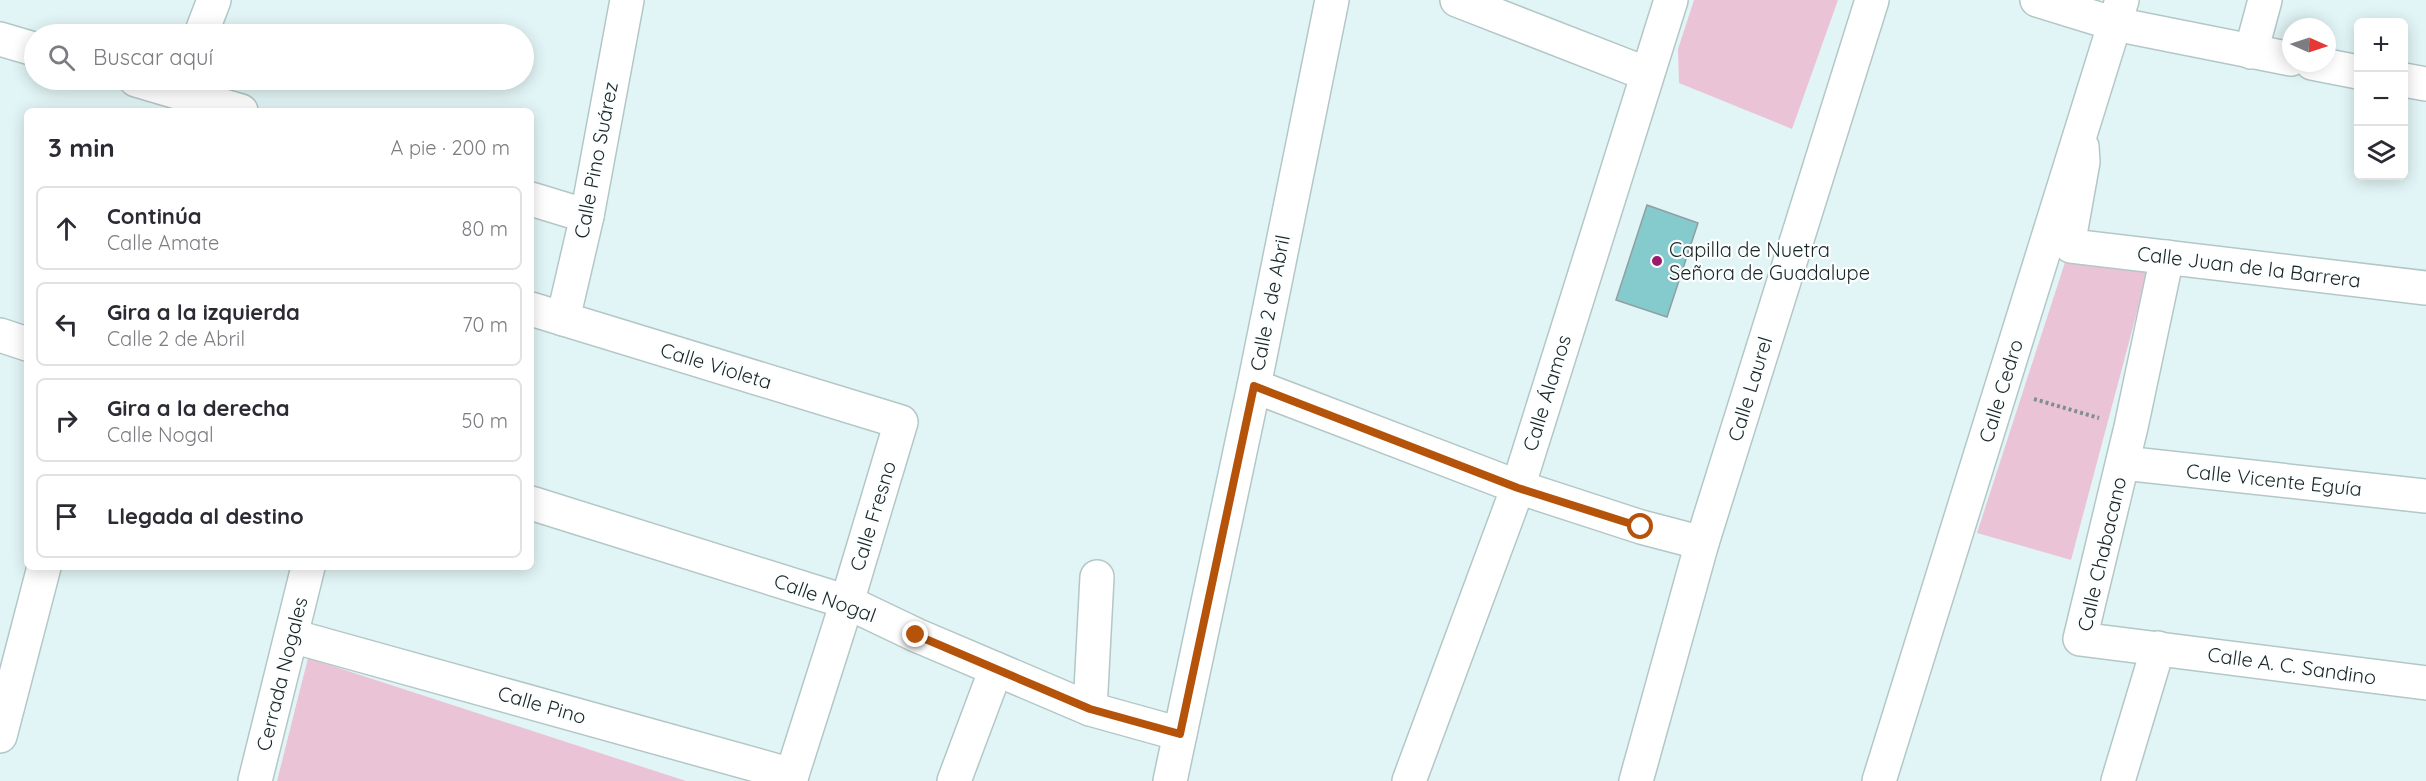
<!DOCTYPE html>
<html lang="es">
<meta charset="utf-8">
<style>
:root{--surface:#fff;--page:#f2f2f3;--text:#2b2b33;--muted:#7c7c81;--line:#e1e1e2}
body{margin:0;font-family:Quicksand,sans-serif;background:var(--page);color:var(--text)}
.controls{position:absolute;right:18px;top:18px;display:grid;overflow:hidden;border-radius:9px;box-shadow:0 3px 15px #0003}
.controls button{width:54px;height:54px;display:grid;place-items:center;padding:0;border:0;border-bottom:2px solid var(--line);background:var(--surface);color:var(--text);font:30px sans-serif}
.compass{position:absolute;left:2282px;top:18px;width:54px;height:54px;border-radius:50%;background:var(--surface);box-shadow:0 3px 15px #0003;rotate:93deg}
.stop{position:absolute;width:18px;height:18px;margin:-14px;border:4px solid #b45309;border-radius:50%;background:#fff}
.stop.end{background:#b45309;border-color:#fff;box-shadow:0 2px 6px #0008}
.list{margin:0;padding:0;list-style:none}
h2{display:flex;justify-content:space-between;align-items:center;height:78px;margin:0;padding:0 24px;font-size:26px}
h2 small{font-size:20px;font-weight:400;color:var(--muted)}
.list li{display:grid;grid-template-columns:39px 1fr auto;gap:18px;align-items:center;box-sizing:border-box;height:84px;margin:0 12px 12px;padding:0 12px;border:2px solid var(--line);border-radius:9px}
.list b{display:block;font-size:22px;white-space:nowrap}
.list p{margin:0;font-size:20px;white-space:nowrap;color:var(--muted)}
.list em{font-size:20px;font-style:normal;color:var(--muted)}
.icon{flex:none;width:33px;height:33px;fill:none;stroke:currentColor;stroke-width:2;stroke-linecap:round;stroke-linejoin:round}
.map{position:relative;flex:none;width:2426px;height:781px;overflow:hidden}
.search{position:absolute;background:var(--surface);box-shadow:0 3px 15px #0003;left:24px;top:24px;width:510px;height:66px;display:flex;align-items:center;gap:15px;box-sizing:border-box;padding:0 21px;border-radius:33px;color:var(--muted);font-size:22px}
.panel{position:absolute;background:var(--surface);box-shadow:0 3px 15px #0003;left:24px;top:108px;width:510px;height:462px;border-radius:9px}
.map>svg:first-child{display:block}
</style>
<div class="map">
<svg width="2426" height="781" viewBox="0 0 2426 781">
<rect width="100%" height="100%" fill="#e2f5f6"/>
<g fill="#eac4d6">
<polygon points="1694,0 1838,0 1792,129 1679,83 1678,49"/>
<polygon points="2068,253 2150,263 2071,560 1977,533"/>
<polygon points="308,658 686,781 277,781"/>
</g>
<polygon fill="#85cacd" stroke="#8ea0a0" stroke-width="1.5" points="1647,205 1698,223 1667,317 1616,300"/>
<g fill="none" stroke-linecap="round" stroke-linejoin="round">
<defs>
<polyline id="pedestrian" points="2071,246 2086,162 2085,146"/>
<g id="minor">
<polyline points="1457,0 1647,74"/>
<polyline points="2037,0 2115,24 2291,59"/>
<polyline points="201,34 214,0"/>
<polyline points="0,39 34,49"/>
<polyline points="2251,52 2265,0"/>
<polyline points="2312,63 2358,72"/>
<polyline points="136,80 241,111"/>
<polyline points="2404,80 2426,84"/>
<polyline points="531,199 587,216"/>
<polyline points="2071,246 2426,288"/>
<polyline points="2167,257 2131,427 2080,639 2426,683"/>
<polyline points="531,309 901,422 847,602 790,781"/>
<polyline points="563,319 587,216 627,0"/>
<polyline points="0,335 27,344"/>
<polyline points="1254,386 1518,487 1641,527 1702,543"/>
<polyline points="2123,463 2426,496"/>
<polyline points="531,503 847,602 916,635 1090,709 1180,734"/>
<polyline points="292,636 792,775"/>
<polyline points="1090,709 1097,577"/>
<polyline points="0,736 44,567"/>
<polyline points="255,781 308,567"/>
<polyline points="954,781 996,669"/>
<polyline points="1170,781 1254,386 1332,0"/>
<polyline points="1409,781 1518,487 1671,0"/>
<polyline points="1636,781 1702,543 1872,0"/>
<polyline points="1879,781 2122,0"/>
<polyline points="2118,781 2158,648"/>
</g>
</defs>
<use href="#pedestrian" stroke="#b4c7c7" stroke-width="30"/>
<use href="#minor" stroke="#b4c7c7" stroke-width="36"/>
<polyline stroke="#818e8f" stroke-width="4" stroke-dasharray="3 3" stroke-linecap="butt" points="2034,399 2099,418"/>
<use href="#pedestrian" stroke="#fff" stroke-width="27"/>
<use href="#minor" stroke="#fff" stroke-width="33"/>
</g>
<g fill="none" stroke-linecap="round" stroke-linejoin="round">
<polyline stroke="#b45309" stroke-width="8" points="916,635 1090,709 1180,734 1254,386 1518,488 1641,527"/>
</g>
<circle fill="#9c196c" stroke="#fbffff" stroke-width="2" cx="1657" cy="261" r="6"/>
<g text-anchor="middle" stroke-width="4.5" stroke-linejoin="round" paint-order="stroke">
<g font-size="20" fill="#1d2424" stroke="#fbffff">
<text transform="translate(596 160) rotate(-79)" y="7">Calle Pino Suárez</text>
<text transform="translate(2249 267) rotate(7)" y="7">Calle Juan de la Barrera</text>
<text transform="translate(1270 303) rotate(-79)" y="7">Calle 2 de Abril</text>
<text transform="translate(716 366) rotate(17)" y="7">Calle Violeta</text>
<text transform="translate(1750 389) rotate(-73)" y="7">Calle Laurel</text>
<text transform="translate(2001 391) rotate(-73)" y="7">Calle Cedro</text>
<text transform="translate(1547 393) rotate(-73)" y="7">Calle Álamos</text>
<text transform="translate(2274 480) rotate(6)" y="7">Calle Vicente Eguía</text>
<text transform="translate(873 516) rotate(-73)" y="7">Calle Fresno</text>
<text transform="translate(2102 554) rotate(-77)" y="7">Calle Chabacano</text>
<text transform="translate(825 598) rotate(20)" y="7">Calle Nogal</text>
<text transform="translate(2292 666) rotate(8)" y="7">Calle A. C. Sandino</text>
<text transform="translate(282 674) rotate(-76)" y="7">Cerrada Nogales</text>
<text transform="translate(542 705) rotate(16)" y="7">Calle Pino</text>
</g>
<g font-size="20" fill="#1d2424" stroke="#fbffff" text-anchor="start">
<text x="1669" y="257">Capilla de Nuetra<tspan x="1669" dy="23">Señora de Guadalupe</tspan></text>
</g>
</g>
</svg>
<div class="controls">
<button>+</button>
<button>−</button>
<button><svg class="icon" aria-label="layers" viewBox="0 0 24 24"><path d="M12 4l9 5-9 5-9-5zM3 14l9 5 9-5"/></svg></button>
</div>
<svg class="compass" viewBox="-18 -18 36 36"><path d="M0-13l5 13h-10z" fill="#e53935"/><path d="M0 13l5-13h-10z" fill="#7c7c81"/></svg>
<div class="stop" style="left:1641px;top:527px"></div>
<div class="stop end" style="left:916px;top:635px"></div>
<div class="search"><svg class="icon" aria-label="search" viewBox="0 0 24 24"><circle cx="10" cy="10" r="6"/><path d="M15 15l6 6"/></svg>Buscar aquí</div>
<section class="panel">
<h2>3 min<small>A pie · 200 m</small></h2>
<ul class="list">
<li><svg class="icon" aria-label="ahead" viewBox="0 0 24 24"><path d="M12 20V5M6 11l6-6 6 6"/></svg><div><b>Continúa</b><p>Calle Amate</p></div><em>80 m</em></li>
<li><svg class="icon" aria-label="left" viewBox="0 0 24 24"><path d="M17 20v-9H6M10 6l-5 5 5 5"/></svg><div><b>Gira a la izquierda</b><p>Calle 2 de Abril</p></div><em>70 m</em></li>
<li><svg class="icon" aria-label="right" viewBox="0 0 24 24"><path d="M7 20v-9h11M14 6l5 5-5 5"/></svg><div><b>Gira a la derecha</b><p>Calle Nogal</p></div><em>50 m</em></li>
<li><svg class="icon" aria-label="arrive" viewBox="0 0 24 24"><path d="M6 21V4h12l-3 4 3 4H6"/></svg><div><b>Llegada al destino</b></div></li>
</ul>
</section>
</div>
